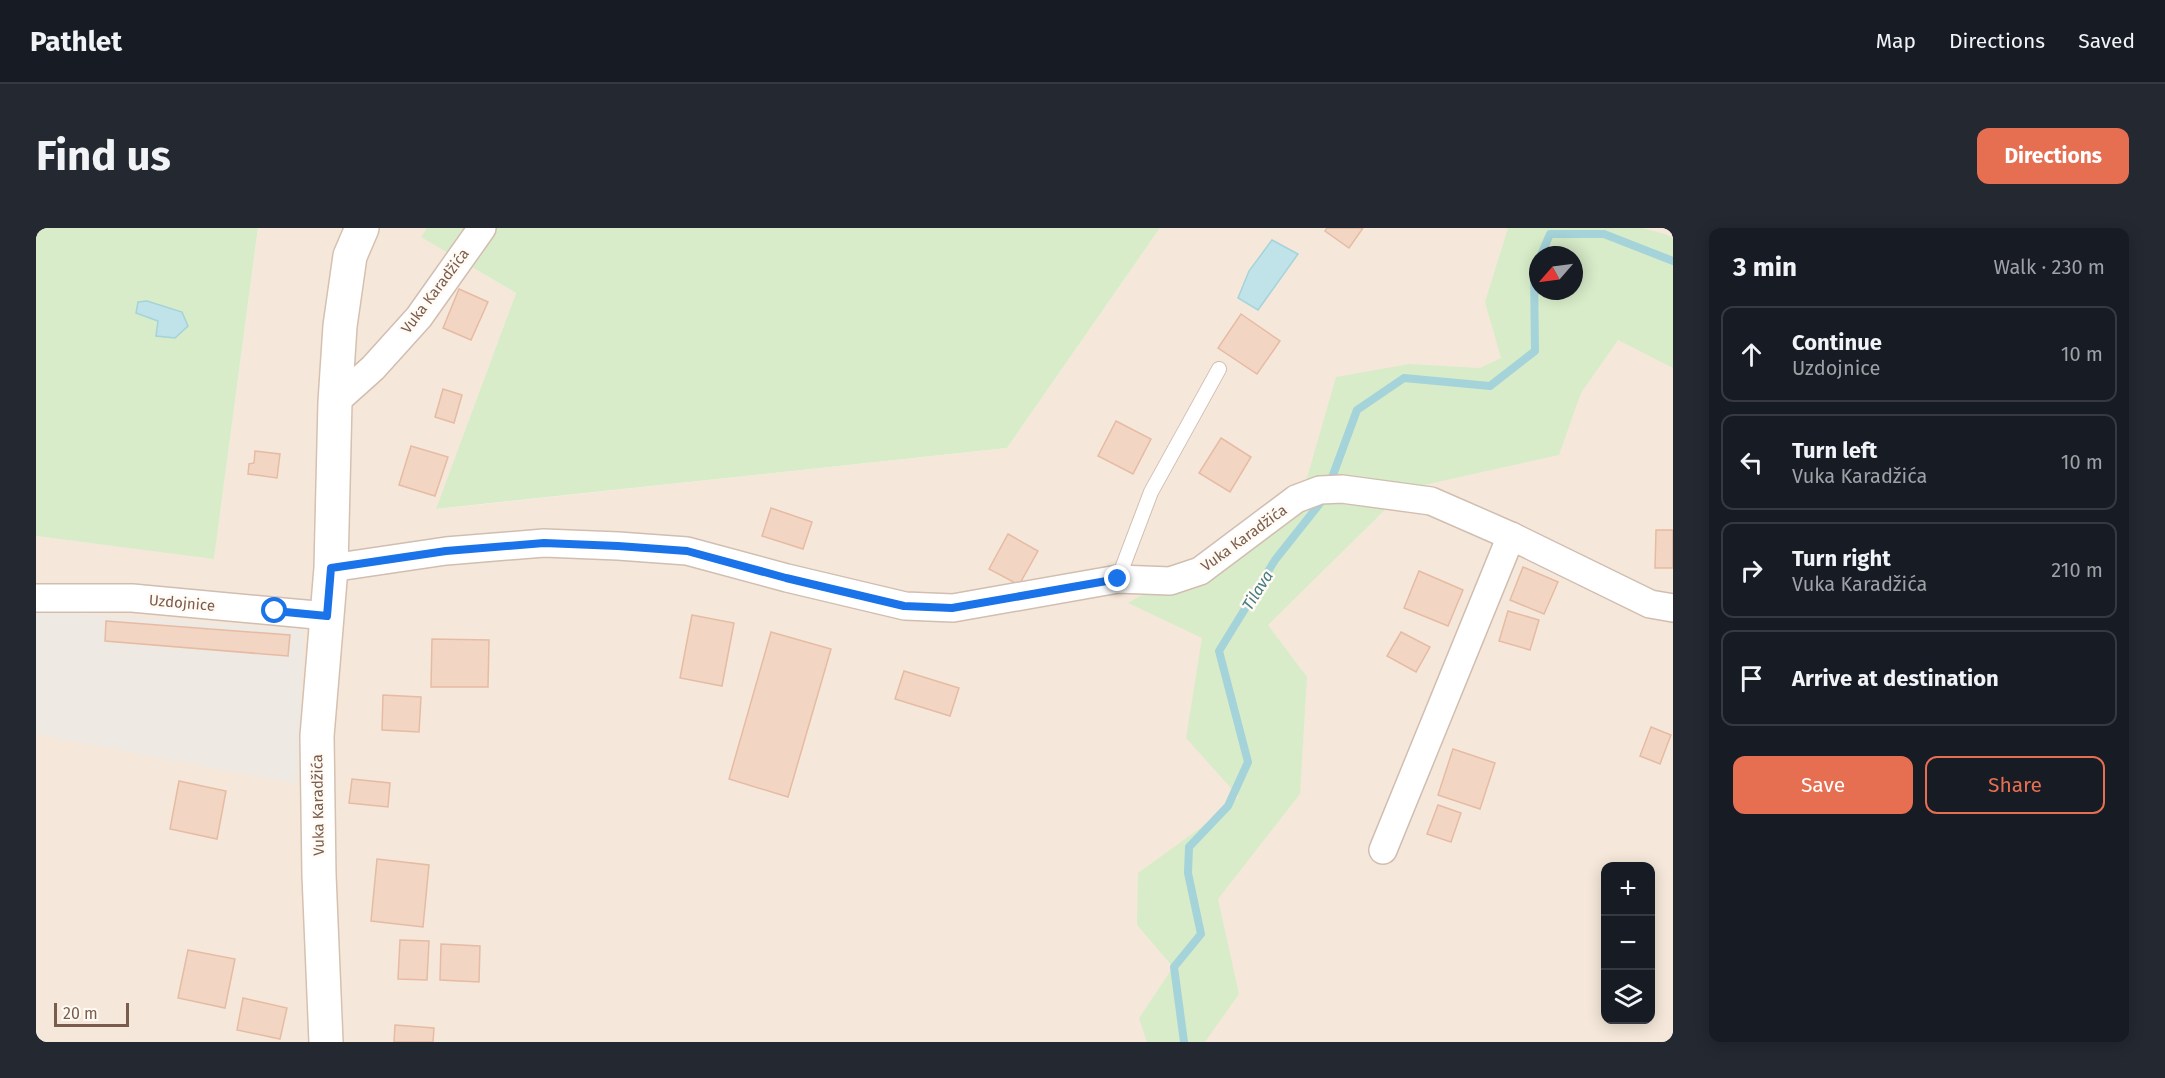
<!DOCTYPE html>
<meta charset="utf-8">
<style>
:root{--surface:#171b24;--page:#242831;--text:#f1f3f6;--muted:#9ea1a6;--line:#363941;--accent:#e76f51}
body{margin:0;font-family:"Fira Sans",sans-serif;background:var(--page);color:var(--text)}
.controls{position:absolute;right:18px;bottom:18px;display:grid;overflow:hidden;border-radius:12px;box-shadow:0 3px 15px #0003}
.controls button{width:54px;height:54px;display:grid;place-items:center;padding:0;border:0;border-bottom:2px solid var(--line);background:var(--surface);color:var(--text);font:30px sans-serif}
.compass{position:absolute;left:1493px;top:18px;width:54px;height:54px;border-radius:50%;background:var(--surface);box-shadow:0 3px 15px #0003;rotate:242deg}
.scale{position:absolute;left:18px;bottom:15px;width:75px;box-sizing:border-box;padding-left:6px;border:3px solid #7a5c4d;border-top:0;font-size:16px;line-height:21px;white-space:nowrap;color:#7a5c4d;-webkit-text-stroke:4px #fffaf3;paint-order:stroke}
.stop{position:absolute;width:18px;height:18px;margin:-14px;border:4px solid #1a73e8;border-radius:50%;background:#fff}
.stop.end{background:#1a73e8;border-color:#fff;box-shadow:0 2px 6px #0008}
.list{margin:0;padding:0;list-style:none}
h2{display:flex;justify-content:space-between;align-items:center;height:78px;margin:0;padding:0 24px;font-size:26px}
h2 small{font-size:20px;font-weight:400;color:var(--muted)}
.list li{display:grid;grid-template-columns:39px 1fr auto;gap:18px;align-items:center;box-sizing:border-box;height:96px;margin:0 12px 12px;padding:0 12px;border:2px solid var(--line);border-radius:12px}
.list b{display:block;font-size:22px;white-space:nowrap}
.list p{margin:0;font-size:20px;white-space:nowrap;color:var(--muted)}
.list em{font-size:20px;font-style:normal;color:var(--muted)}
.actions{display:flex;gap:12px;padding:18px 24px}
.actions a{flex:1;padding:14px 0;border:2px solid var(--accent);border-radius:12px;text-align:center;font-size:21px;color:var(--accent)}
.actions .main{background:var(--accent);color:#fff}
.icon{flex:none;width:33px;height:33px;fill:none;stroke:currentColor;stroke-width:2;stroke-linecap:round;stroke-linejoin:round}
.map{position:relative;flex:none;width:1637px;height:814px;overflow:hidden;border-radius:12px}
header{display:flex;align-items:center;gap:36px;box-sizing:border-box;height:84px;padding:0 30px;background:var(--surface);border-bottom:2px solid var(--line)}
header strong{font-size:28px}
nav{display:flex;gap:33px;margin-inline-start:auto;font-size:21px}
.intro{display:flex;align-items:center;justify-content:space-between;box-sizing:border-box;height:144px;padding:0 36px}
h1{margin:0;font-size:42px}
.button{padding:15px 27px;border-radius:12px;background:var(--accent);color:#fff;font-size:21px;font-weight:700}
main{display:flex;gap:36px;padding:0 36px}
aside{flex:1;background:var(--surface);border-radius:12px;box-shadow:0 3px 15px #0003}
.map>svg:first-child{display:block}
</style>
<header>
<strong>Pathlet</strong>
<nav><a>Map</a><a>Directions</a><a>Saved</a></nav>
</header>
<div class="intro"><h1>Find us</h1><a class="button">Directions</a></div>
<main>
<div class="map">
<svg width="1637" height="814" viewBox="0 0 1637 814">
<rect width="100%" height="100%" fill="#fdf6ec"/>
<path fill="#f5e8da" fill-rule="evenodd" d="M222 0H391L386 9 480 65 401 281 971 220 1124 0H1637V814H0V308L178 330ZM1502 27H1538V63H1502ZM1570 638H1614V792H1570Z"/>
<polygon fill="#efe9e4" points="0,382 268,402 261,556 0,506"/>
<g fill="#d8ecc9" fill-rule="evenodd">
<polygon points="0,0 222,0 178,331 0,308"/>
<polygon points="391,0 1124,0 971,220 400,281 480,65 385,9"/>
<path d="M1472 0H1606L1629 6 1637 10V140L1582 112 1545 165 1523 227 1370 261 1232 397 1271 449 1264 566 1182 671 1203 766 1169 814H1111L1103 790 1137 739 1101 697 1102 645 1163 601 1203 569 1150 510 1166 410 1092 375 1264 274 1300 149 1373 136 1444 140 1465 130 1449 74ZM1502 27H1538V63H1502Z"/>
</g>
<g fill="#bfe3e8" stroke="#a5d3da" stroke-width="1.5">
<polygon points="1236,12 1262,26 1222,82 1202,70 1213,43"/>
<polygon points="111,73 146,84 152,98 139,110 120,108 122,93 100,85 102,74"/>
</g>
<g fill="none" stroke-linecap="round" stroke-linejoin="round">
<g stroke="#a5d3da" stroke-width="8">
<polyline points="1505,27 1514,6 1568,6 1637,33"/>
<polyline points="1294,255 1321,182 1368,150 1454,158 1499,123 1498,43 1502,34"/>
<polyline points="1148,814 1138,739 1165,706 1152,645 1153,619 1192,578 1212,534 1183,423 1239,332 1289,269"/>
</g>
</g>
<g fill="#f3d5c3" stroke="#e6bba3" stroke-width="1.5">
<polygon points="1291,0 1327,0 1313,20 1289,3"/>
<polygon points="423,61 452,74 435,112 407,100"/>
<polygon points="1205,86 1244,113 1221,146 1182,120"/>
<polygon points="407,161 426,167 418,195 399,189"/>
<polygon points="1080,193 1115,211 1097,246 1062,228"/>
<polygon points="1185,210 1215,229 1194,264 1163,245"/>
<polygon points="375,218 412,229 399,268 363,257"/>
<polygon points="219,223 244,226 241,250 212,246 213,236 218,235"/>
<polygon points="735,280 776,294 767,321 726,308"/>
<polygon points="1620,302 1637,302 1637,340 1619,340"/>
<polygon points="972,306 1002,323 983,357 953,341"/>
<polygon points="1487,339 1522,354 1508,386 1474,372"/>
<polygon points="1383,343 1427,362 1412,398 1368,380"/>
<polygon points="1472,383 1503,392 1494,422 1463,413"/>
<polygon points="656,387 698,395 686,458 644,450"/>
<polygon points="70,393 254,407 252,428 69,413"/>
<polygon points="735,404 795,421 752,569 693,551"/>
<polygon points="1365,404 1394,419 1380,444 1351,428"/>
<polygon points="396,411 453,412 452,459 395,459"/>
<polygon points="868,443 923,460 914,488 859,471"/>
<polygon points="347,467 385,469 383,504 346,502"/>
<polygon points="1615,499 1635,507 1624,536 1604,528"/>
<polygon points="1417,521 1459,535 1444,581 1402,567"/>
<polygon points="316,551 354,555 352,579 313,575"/>
<polygon points="143,553 190,563 181,611 134,601"/>
<polygon points="1402,577 1425,585 1415,614 1391,606"/>
<polygon points="341,631 393,637 387,699 335,693"/>
<polygon points="364,712 393,713 391,752 362,751"/>
<polygon points="405,716 444,718 443,754 404,752"/>
<polygon points="152,722 199,731 189,780 142,770"/>
<polygon points="207,770 251,780 244,811 201,802"/>
<polygon points="359,797 398,800 397,814 358,814"/>
</g>
<g fill="none" stroke-linecap="round" stroke-linejoin="round">
<defs>
<polyline id="lane" points="1082,351 1115,264 1183,141"/>
<g id="street">
<polyline points="299,174 337,140 383,89 446,0"/>
<polyline points="295,340 410,323 508,315 582,318 651,323 751,350 869,378 917,380 1082,351 1134,353 1164,343 1260,271 1284,262 1306,261 1395,273 1475,308 1614,376 1637,380"/>
<polyline points="0,370 96,370 291,388"/>
<polyline points="1347,622 1475,308"/>
</g>
<polyline id="secondary" points="290,814 283,647 281,508 295,340 299,174 304,98 314,28 326,0"/>
</defs>
<use href="#lane" stroke="#d1beb0" stroke-width="16"/>
<use href="#street" stroke="#d1beb0" stroke-width="30"/>
<use href="#secondary" stroke="#d6c0b0" stroke-width="36"/>
<use href="#lane" stroke="#fff" stroke-width="14"/>
<use href="#street" stroke="#fff" stroke-width="27"/>
<use href="#secondary" stroke="#fff" stroke-width="33"/>
</g>
<g fill="none" stroke-linecap="round" stroke-linejoin="round">
<polyline stroke="#1a73e8" stroke-width="8" points="239,383 291,388 295,340 410,323 508,315 582,318 651,323 750,350 868,378 916,380 1082,351"/>
</g>
<g text-anchor="middle" stroke-width="5" stroke-linejoin="round" paint-order="stroke">
<g font-size="15" fill="#7a5c4d" stroke="#fffaf3">
<text transform="translate(399 63) rotate(-53)" y="5">Vuka Karadžića</text>
<text transform="translate(1208 310) rotate(-36)" y="5">Vuka Karadžića</text>
<text transform="translate(146 375) rotate(5)" y="5">Uzdojnice</text>
<text transform="translate(282 577) rotate(-91)" y="5">Vuka Karadžića</text>
</g>
<g font-size="16" font-style="italic" fill="#437c86" stroke="#fffaf3">
<text transform="translate(1221 362) rotate(-58)" y="6">Tilava</text>
</g>
</g>
</svg>
<div class="controls">
<button>+</button>
<button>−</button>
<button><svg class="icon" aria-label="layers" viewBox="0 0 24 24"><path d="M12 4l9 5-9 5-9-5zM3 14l9 5 9-5"/></svg></button>
</div>
<svg class="compass" viewBox="-18 -18 36 36"><path d="M0-13l5 13h-10z" fill="#e53935"/><path d="M0 13l5-13h-10z" fill="#9ea1a6"/></svg>
<div class="scale">20 m</div>
<div class="stop" style="left:239px;top:383px"></div>
<div class="stop end" style="left:1082px;top:351px"></div>
</div>
<aside>
<h2>3 min<small>Walk · 230 m</small></h2>
<ul class="list">
<li><svg class="icon" aria-label="ahead" viewBox="0 0 24 24"><path d="M12 20V5M6 11l6-6 6 6"/></svg><div><b>Continue</b><p>Uzdojnice</p></div><em>10 m</em></li>
<li><svg class="icon" aria-label="left" viewBox="0 0 24 24"><path d="M17 20v-9H6M10 6l-5 5 5 5"/></svg><div><b>Turn left</b><p>Vuka Karadžića</p></div><em>10 m</em></li>
<li><svg class="icon" aria-label="right" viewBox="0 0 24 24"><path d="M7 20v-9h11M14 6l5 5-5 5"/></svg><div><b>Turn right</b><p>Vuka Karadžića</p></div><em>210 m</em></li>
<li><svg class="icon" aria-label="arrive" viewBox="0 0 24 24"><path d="M6 21V4h12l-3 4 3 4H6"/></svg><div><b>Arrive at destination</b></div></li>
</ul>
<div class="actions"><a class="main">Save</a><a>Share</a></div>
</aside>
</main>
